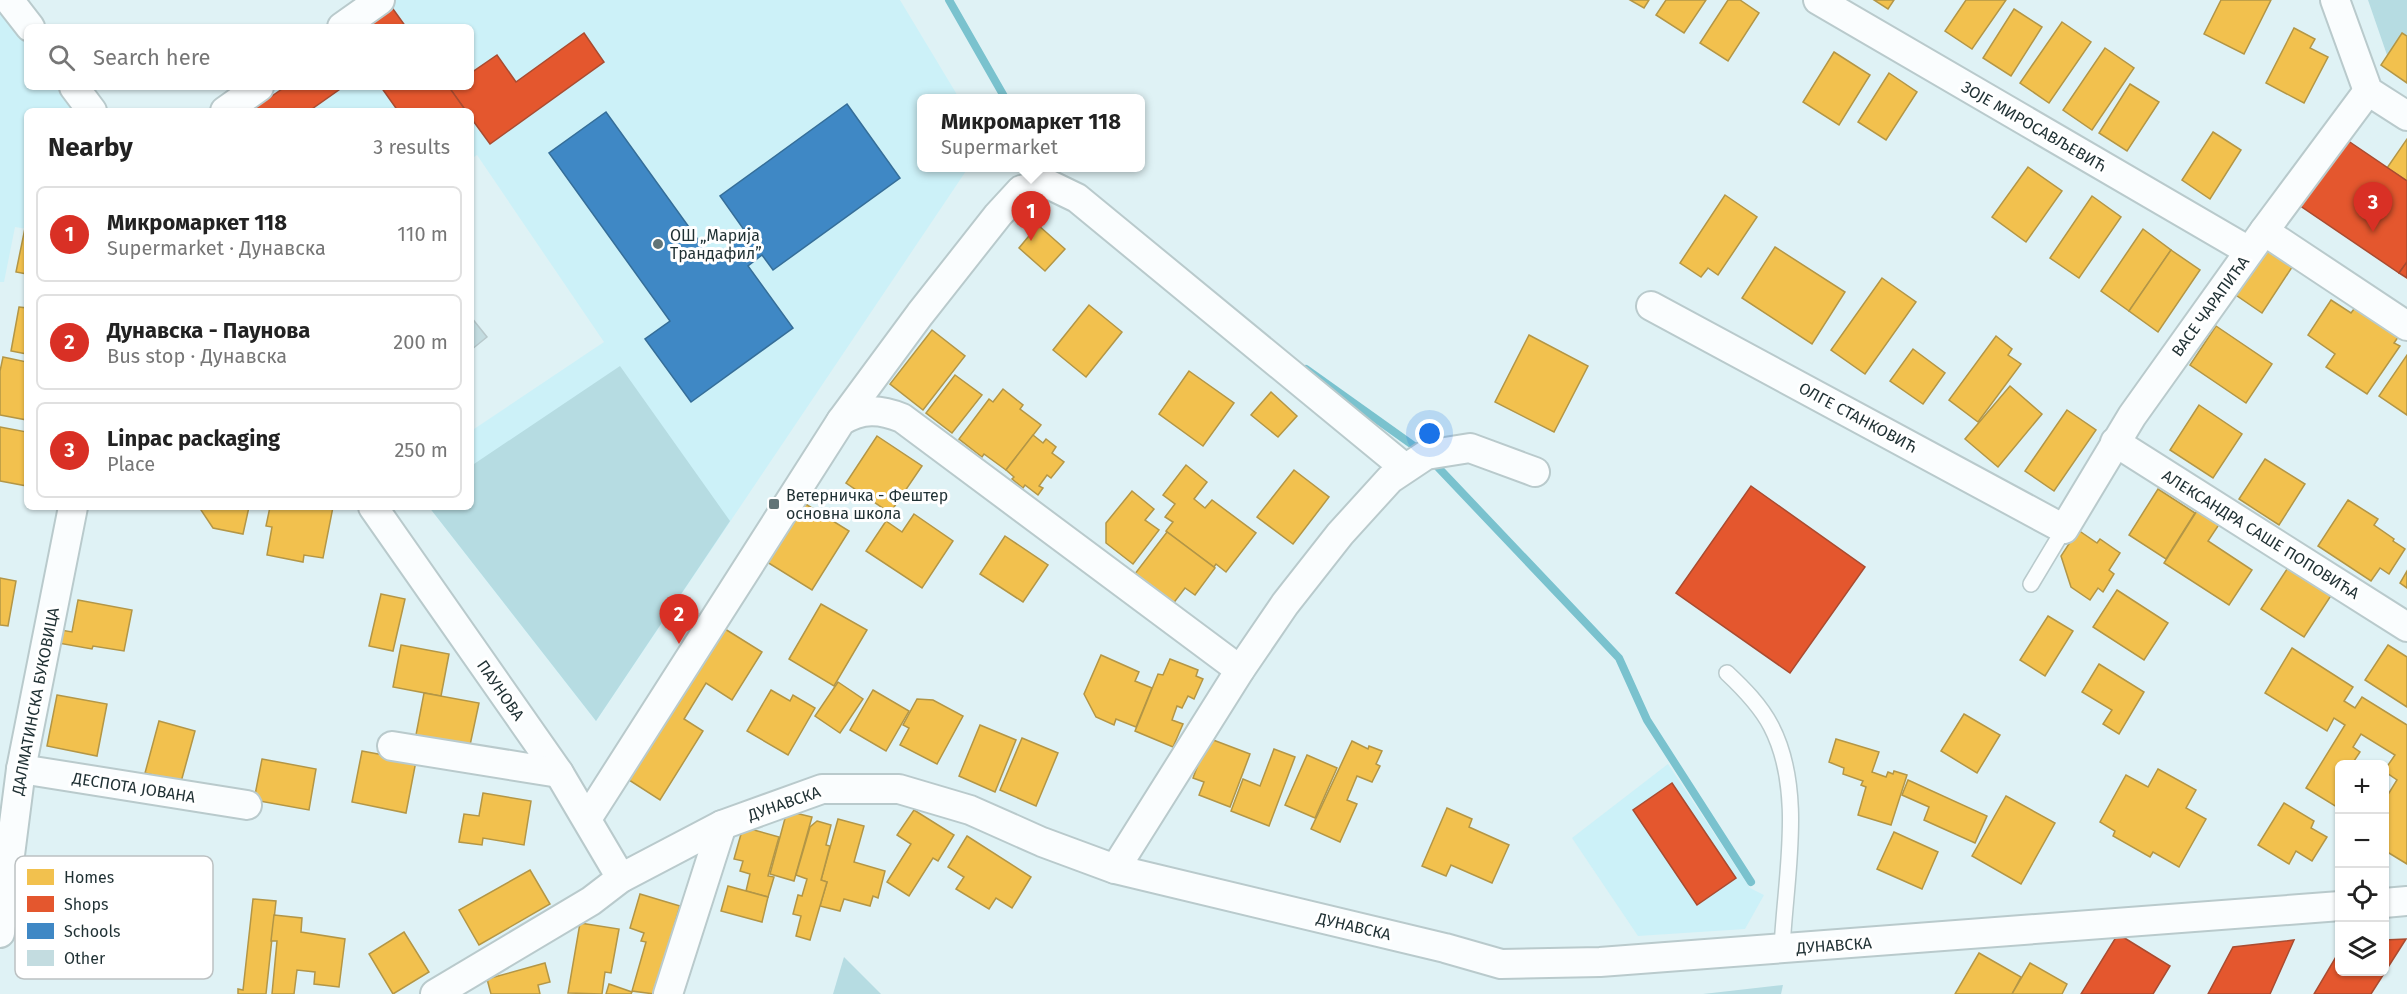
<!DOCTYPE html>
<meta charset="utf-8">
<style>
:root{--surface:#fff;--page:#f6f6f6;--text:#222;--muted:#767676;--line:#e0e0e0;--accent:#d93025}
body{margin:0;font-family:"Fira Sans",sans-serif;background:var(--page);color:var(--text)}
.controls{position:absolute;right:18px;bottom:18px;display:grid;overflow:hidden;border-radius:9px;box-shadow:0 2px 4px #0004}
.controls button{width:54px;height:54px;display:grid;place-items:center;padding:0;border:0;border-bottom:2px solid var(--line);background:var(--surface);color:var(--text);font:30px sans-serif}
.you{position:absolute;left:1430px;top:434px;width:21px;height:21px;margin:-15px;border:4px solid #fff;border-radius:50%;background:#1a73e8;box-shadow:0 0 0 9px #1a73e833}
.badge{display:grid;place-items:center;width:39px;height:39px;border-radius:50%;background:var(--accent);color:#fff;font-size:20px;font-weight:700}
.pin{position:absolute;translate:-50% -50px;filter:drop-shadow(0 2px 3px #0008)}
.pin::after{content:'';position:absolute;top:32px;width:21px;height:18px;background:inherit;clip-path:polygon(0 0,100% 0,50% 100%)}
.popup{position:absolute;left:917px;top:94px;width:228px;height:78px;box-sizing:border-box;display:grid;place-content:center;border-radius:9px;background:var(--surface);filter:drop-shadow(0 2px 4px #0005);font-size:20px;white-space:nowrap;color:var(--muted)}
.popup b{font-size:22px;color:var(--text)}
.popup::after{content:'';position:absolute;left:50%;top:100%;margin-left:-12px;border:12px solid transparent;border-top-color:var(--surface)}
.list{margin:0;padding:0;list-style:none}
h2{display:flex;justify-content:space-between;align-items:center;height:78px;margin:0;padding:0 24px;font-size:26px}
h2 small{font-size:20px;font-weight:400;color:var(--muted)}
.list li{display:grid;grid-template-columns:39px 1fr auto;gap:18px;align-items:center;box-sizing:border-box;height:96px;margin:0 12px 12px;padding:0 12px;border:2px solid var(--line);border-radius:9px}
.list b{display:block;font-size:22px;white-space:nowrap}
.list p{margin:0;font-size:20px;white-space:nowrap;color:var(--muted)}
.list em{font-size:20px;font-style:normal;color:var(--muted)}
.icon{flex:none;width:33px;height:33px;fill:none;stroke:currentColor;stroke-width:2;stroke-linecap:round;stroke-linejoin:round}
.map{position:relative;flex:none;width:2407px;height:994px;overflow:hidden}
.search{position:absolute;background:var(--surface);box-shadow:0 2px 4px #0004;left:24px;top:24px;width:450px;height:66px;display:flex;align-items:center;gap:15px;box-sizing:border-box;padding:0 21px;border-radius:9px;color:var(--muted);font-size:22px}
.panel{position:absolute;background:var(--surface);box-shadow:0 2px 4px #0004;left:24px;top:108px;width:450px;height:402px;border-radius:9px}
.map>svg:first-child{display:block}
</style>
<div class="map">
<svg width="2407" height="994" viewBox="0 0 2407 994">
<rect width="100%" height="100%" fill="#dff2f5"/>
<g fill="#ccf1f8">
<polygon points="390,0 900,0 959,98 922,98 922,168 968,168 596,721 429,507 471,507 471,431 604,342 477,155 471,159 471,111 236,111 270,87 471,87 471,27 353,27"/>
<polygon points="0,8 27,45 27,87 58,87 76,111 27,111 27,229 15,227 4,282 0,282"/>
<polygon points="1668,764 1750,888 1764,895 1745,929 1638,936 1572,838"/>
</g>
<g fill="#b6dce2">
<polygon points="2368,0 2407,0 2407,36 2402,33 2387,55"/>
<polygon points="620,366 730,521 596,721 429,507 471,507 471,466"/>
<polygon points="844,957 881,994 833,994"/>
<polygon points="1783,985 1781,994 1703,994"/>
</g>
<g fill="#f2c14e" stroke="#b39646" stroke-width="1.5">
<polygon points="1630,0 1649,0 1644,8"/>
<polygon points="1666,0 1706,0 1684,33 1656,15"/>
<polygon points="1728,0 1740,0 1759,13 1728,61 1700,43"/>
<polygon points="1874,0 1894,0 1888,9"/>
<polygon points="1966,0 2006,0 1972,49 1945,31"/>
<polygon points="2221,0 2271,0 2244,54 2204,34"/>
<polygon points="2014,9 2042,27 2011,76 1983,58"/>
<polygon points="2062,22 2091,42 2049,103 2020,83"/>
<polygon points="2294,28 2315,39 2310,48 2328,57 2304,103 2266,83"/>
<polygon points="2402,33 2407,36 2407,83 2381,65"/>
<polygon points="2105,48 2134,68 2092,130 2063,110"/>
<polygon points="1834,52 1870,75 1839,125 1803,102"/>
<polygon points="1889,73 1917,92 1886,140 1858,122"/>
<polygon points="2130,84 2159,102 2127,151 2099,133"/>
<polygon points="2213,132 2241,150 2210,199 2182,180"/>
<polygon points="2407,139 2407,181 2387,168"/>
<polygon points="2028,167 2062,191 2026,242 1992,217"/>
<polygon points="1725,195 1757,217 1718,275 1708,268 1701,277 1680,263"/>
<polygon points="2092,196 2121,217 2079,278 2050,258"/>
<polygon points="1038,225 1065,249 1045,271 1019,248"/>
<polygon points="25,228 27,229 27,274 16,272"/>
<polygon points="2143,229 2171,250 2129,311 2101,291"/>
<polygon points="2265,240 2296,261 2262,313 2230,291"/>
<polygon points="1775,247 1845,292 1812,344 1742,298"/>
<polygon points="2171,250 2200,270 2158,332 2129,311"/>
<polygon points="1882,278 1916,302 1865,374 1831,350"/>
<polygon points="2331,300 2351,313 2360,301 2403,330 2394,343 2400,346 2367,394 2326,367 2335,354 2308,335"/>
<polygon points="1089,305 1122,332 1086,377 1053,350"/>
<polygon points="19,307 27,308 27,354 11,351"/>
<polygon points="2216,326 2272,364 2246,403 2190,365"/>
<polygon points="932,330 965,356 923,410 890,384"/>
<polygon points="1529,335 1588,366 1554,432 1495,402"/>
<polygon points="1996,336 2012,349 2008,355 2021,364 1978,422 1949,400"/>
<polygon points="1913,349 1945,373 1923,404 1890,381"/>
<polygon points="2407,355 2407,415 2379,396"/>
<polygon points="3,357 27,362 27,420 0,415 0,371"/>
<polygon points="1189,371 1234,403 1203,446 1159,414"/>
<polygon points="955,375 982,395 952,433 926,413"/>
<polygon points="2010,386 2042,414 1998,467 1965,439"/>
<polygon points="1003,389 1023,405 1020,409 1041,425 1006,470 984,454 982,457 959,439 989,399 993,402"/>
<polygon points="1271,392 1297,416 1278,437 1251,415"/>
<polygon points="2199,405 2242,434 2213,478 2170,450"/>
<polygon points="2067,410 2096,430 2054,491 2025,471"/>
<polygon points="0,427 27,432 27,486 0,481"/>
<polygon points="1033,435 1043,443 1046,439 1056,447 1052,453 1064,462 1051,478 1047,475 1039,486 1043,488 1038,495 1025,485 1023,488 1012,479 1014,477 1006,470"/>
<polygon points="877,436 922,466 890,513 846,483"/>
<polygon points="2265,459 2305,484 2279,525 2239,499"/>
<polygon points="1186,465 1207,482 1194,499 1205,508 1212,500 1256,533 1226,572 1216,564 1214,567 1166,531 1173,522 1165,517 1175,504 1163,495"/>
<polygon points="1294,470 1329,497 1293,544 1257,517"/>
<polygon points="2158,489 2195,513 2166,559 2129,535"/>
<polygon points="1132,491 1154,509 1145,520 1159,530 1133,564 1106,543 1106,523"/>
<polygon points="2348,500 2378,519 2374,525 2394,539 2393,541 2405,549 2389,574 2380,568 2371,581 2318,546"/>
<polygon points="804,503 849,531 812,590 767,562"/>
<polygon points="199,507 249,507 243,534 213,528"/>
<polygon points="270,507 333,507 323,558 304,555 303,562 267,555 272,527 266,526"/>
<polygon points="2198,509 2220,523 2208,541 2252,570 2229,605 2164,563"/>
<polygon points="914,514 953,541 922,588 866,551 886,521 902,532"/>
<polygon points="2078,530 2097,543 2100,539 2120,553 2109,570 2114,574 2103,592 2098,588 2090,600 2071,587 2061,556"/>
<polygon points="1167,532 1215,568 1195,595 1185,588 1169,609 1131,579"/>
<polygon points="1005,536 1048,565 1023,602 980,574"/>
<polygon points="2291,563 2334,591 2304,637 2261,609"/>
<polygon points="2407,571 2407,588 2400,583"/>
<polygon points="0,578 16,581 8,626 0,625"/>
<polygon points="2117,590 2168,623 2144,660 2093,627"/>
<polygon points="381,594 405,599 393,651 369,646"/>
<polygon points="78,600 132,610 124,651 93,646 92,649 58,643 61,630 72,632"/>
<polygon points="821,604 867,630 834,686 789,659"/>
<polygon points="2048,616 2073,631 2045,676 2020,660"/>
<polygon points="725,629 762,652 732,700 706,683 684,719 703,731 660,800 629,780"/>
<polygon points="401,645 449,654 441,696 393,687"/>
<polygon points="2388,645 2407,657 2407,707 2365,680"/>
<polygon points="2292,648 2353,687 2344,701 2355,708 2362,697 2407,725 2407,864 2384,850 2384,801 2397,780 2384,771 2395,755 2361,734 2353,747 2360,752 2352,764 2340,764 2340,809 2306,788 2345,725 2334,718 2327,731 2265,693"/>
<polygon points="1101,655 1139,672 1135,681 1152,688 1136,727 1116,719 1114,725 1096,717 1084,694"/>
<polygon points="1170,659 1198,670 1196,676 1203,679 1194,699 1188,696 1182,708 1177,706 1172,720 1183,724 1173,747 1135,731 1158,674 1163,675"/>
<polygon points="2099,664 2144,692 2119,734 2103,724 2112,710 2082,692"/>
<polygon points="838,682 863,699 840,733 815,716"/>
<polygon points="771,690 790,701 793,695 815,708 788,755 747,731"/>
<polygon points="873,690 909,711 886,751 850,730"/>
<polygon points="424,693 479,703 469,750 415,740"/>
<polygon points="57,695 107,704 97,756 47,746"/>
<polygon points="917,699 933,700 963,716 937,764 900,745 909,728 903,725"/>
<polygon points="1964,714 2000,735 1977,773 1941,751"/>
<polygon points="159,721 195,731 181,782 145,773"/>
<polygon points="980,725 1016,740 995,792 959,776"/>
<polygon points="1022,738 1058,753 1036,806 1000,790"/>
<polygon points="1208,738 1250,754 1230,807 1199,795 1204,782 1193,778"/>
<polygon points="1836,739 1879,752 1872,772 1886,777 1888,772 1893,774 1894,771 1907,775 1891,825 1858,815 1866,787 1861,785 1863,781 1843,774 1844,768 1829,762"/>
<polygon points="1352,741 1368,749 1369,746 1382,751 1376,764 1380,766 1372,782 1357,776 1347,800 1357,804 1340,842 1311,829"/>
<polygon points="1274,749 1295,757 1269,826 1231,811 1243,779 1260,786"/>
<polygon points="362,751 416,761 406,813 352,802"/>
<polygon points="1307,755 1337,768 1315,818 1285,805"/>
<polygon points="262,759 316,769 309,810 254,800"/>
<polygon points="2158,769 2196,790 2186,808 2206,819 2179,867 2153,852 2150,857 2113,836 2115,831 2100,822 2126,775 2148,787"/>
<polygon points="1908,780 1987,816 1975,843 1924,820 1929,807 1902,795"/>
<polygon points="483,793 531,801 524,845 483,838 482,845 459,842 464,814 479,816"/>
<polygon points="2006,796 2055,823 2021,884 1972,856"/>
<polygon points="2284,803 2314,821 2311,828 2327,837 2312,861 2296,851 2289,864 2258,845"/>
<polygon points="1447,808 1472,819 1469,827 1509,845 1492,883 1451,865 1446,876 1422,866"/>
<polygon points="914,810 954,835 938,861 933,858 909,896 887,882 911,844 897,835"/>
<polygon points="787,811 812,817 794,881 770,874"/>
<polygon points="838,819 864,826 854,862 885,871 878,898 873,896 870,906 844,899 840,911 820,906 827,882 821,880"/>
<polygon points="817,821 831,825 826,845 830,846 821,880 827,882 810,940 796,936 801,916 793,914 798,895 802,896 807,879 796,875 810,827"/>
<polygon points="743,827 779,837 768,876 774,877 768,897 746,891 750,874 740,871 743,861 734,859"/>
<polygon points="1894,832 1938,852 1922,889 1877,869"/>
<polygon points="967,836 1031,877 1012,908 996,898 989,909 956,889 964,877 948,867"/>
<polygon points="21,860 71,868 60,936 10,928"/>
<polygon points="530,870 550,904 479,945 459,910"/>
<polygon points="120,885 150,889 140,978 109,974"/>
<polygon points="728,886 768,897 762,922 721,911"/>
<polygon points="640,894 680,906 654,994 632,991 646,942 641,941 644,933 630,928"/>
<polygon points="253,899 276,901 266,994 238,994 238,989 243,990"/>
<polygon points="274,915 302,918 301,932 345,939 339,987 314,984 315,972 297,970 294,994 272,994 277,941 271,941"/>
<polygon points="580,923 619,929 611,973 605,972 602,994 568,993"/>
<polygon points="404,932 429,972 393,994 369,954"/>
<polygon points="1979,953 2021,977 2012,994 1955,994"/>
<polygon points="545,963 550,982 538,985 540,994 491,994 487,979"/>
<polygon points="2030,963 2067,984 2062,994 2012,994"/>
<polygon points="609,984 632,992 631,994 606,994"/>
</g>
<g fill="#e4572e" stroke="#a94b30" stroke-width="1.5">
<polygon points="388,2 406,27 353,27"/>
<polygon points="584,33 604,62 490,144 471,118 471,111 466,111 450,89 471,87 471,73 497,55 516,82"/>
<polygon points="285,87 343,87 309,111 254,111 253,109"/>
<polygon points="381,87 449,87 466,111 398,111"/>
<polygon points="2341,136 2407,181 2407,262 2399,273 2296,203"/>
<polygon points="2407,262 2407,278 2399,273"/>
<polygon points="1751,486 1865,567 1790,673 1676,593"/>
<polygon points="1672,783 1736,878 1697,905 1633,810"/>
<polygon points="2118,934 2170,966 2153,994 2081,994"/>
<polygon points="2406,939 2371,994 2314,994 2340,950 2340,972 2384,972 2384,940"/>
<polygon points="2294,940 2270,994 2208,994 2233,947"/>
</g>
<polygon fill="#3f88c5" stroke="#356e99" stroke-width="1.5" points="847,104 900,178 773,270 762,255 748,266 793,328 691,402 645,339 670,321 549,153 606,112 712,259 747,234 720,196"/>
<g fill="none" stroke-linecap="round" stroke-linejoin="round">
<g stroke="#7ac2ce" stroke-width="8">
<polyline points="949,0 1005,98"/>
<polyline points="1046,168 1057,176"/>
<polyline points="1306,369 1421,451"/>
<polyline points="1432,461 1619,658 1647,720 1751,882"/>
</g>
</g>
<polygon fill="#c3dce0" stroke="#b7c8cb" stroke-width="1.5" points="471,317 487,337 471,350"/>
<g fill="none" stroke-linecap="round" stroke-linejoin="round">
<defs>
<g id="lane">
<polyline points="2031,584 2064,529"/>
<path d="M1727 673C1743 688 1760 705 1771 726 1805 791 1785 878 1782 949"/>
</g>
<g id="street">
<polyline points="9,0 30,27"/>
<polyline points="1818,0 2249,251"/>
<polyline points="2335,0 2368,91 2407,116"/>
<polyline points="342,27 380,0"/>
<polyline points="74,87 92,111"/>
<polyline points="225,111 259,87"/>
<polyline points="2264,231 2407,326"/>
<polyline points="1651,306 2064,529 2132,416 2264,231 2368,91"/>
<polyline points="841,421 920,314 998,215 1021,190 1048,184 1077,198 1405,468"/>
<polyline points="2115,442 2407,627"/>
<polyline points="373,507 559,773 621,878"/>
<polyline points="392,746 559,773"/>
<polyline points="21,769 247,805"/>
<path d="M587 819 841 421C862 408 880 409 902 418L1240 670"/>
<polyline points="1115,869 1240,670 1285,604 1340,534 1390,479 1426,455 1470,448 1535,472"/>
<polyline points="2384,903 2407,901"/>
<polyline points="0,933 21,769 73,507"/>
<polyline points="435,994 591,901 621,878 722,825 822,789 899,789 970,810 1042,842 1115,869 1445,948 1501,964 1600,962 2340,906"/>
<polyline points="668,994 722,825"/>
</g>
</defs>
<use href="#lane" stroke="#b9cacc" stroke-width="18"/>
<use href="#street" stroke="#b9cacc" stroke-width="32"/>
<use href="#lane" stroke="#fafdfe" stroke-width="15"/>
<use href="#street" stroke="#fafdfe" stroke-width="28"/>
</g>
<g fill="#627477" stroke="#fff" stroke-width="2">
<circle cx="658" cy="244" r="6"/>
<rect x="768" y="498" width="12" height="12" rx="3"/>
</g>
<g text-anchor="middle" stroke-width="6" stroke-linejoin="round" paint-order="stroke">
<g font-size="16" fill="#1f3033" stroke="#fff">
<text transform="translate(2034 126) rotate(30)" y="6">ЗОЈЕ МИРОСАВЉЕВИЋ</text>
<text transform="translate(2210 306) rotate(-54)" y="6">ВАСЕ ЧАРАПИЋА</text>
<text transform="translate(1858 417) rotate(28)" y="6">ОЛГЕ СТАНКОВИЋ</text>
<text transform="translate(2261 534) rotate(32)" y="6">АЛЕКСАНДРА САШЕ ПОПОВИЋА</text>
<text transform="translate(501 690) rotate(55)" y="6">ПАУНОВА</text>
<text transform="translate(35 701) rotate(-79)" y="6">ДАЛМАТИНСКА БУКОВИЦА</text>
<text transform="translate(134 787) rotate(9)" y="6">ДЕСПОТА ЈОВАНА</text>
<text transform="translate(784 803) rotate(-19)" y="6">ДУНАВСКА</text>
<text transform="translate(1354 926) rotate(13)" y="6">ДУНАВСКА</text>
<text transform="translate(1834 945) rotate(-4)" y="6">ДУНАВСКА</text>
</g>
<g font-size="16" fill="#1f3033" stroke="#fff" text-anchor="start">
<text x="670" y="241">ОШ „Марија<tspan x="670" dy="18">Трандафил”</tspan></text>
<text x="786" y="501">Ветерничка - Фештер<tspan x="786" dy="18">основна школа</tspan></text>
</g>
</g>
<rect x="15" y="856" width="198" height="123" rx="9" fill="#fff" stroke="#bcc1c2" stroke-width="1.5"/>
<rect x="27" y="869" width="27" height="16" fill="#f2c14e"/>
<rect x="27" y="896" width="27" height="16" fill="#e4572e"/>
<rect x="27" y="923" width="27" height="16" fill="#3f88c5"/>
<rect x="27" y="950" width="27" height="16" fill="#c3dce0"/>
<g font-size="16" fill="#1f3033">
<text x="64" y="883">Homes</text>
<text x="64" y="910">Shops</text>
<text x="64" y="937">Schools</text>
<text x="64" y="964">Other</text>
</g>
</svg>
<div class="controls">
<button>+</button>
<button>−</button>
<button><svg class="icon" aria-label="locate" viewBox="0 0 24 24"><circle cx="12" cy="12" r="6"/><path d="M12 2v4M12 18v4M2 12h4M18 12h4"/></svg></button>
<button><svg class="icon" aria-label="layers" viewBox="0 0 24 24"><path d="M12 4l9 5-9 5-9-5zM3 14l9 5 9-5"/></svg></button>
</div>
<div class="you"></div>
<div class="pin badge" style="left:1031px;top:241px">1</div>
<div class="popup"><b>Микромаркет 118</b>Supermarket</div>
<div class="pin badge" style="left:679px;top:644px">2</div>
<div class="pin badge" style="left:2373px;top:232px">3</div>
<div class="search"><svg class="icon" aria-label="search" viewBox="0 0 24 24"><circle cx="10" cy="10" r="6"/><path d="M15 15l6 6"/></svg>Search here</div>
<section class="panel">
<h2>Nearby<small>3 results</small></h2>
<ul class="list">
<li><span class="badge">1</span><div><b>Микромаркет 118</b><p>Supermarket · Дунавска</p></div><em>110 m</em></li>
<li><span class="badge">2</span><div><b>Дунавска - Паунова</b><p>Bus stop · Дунавска</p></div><em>200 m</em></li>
<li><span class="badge">3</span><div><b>Linpac packaging</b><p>Place</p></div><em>250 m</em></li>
</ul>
</section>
</div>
